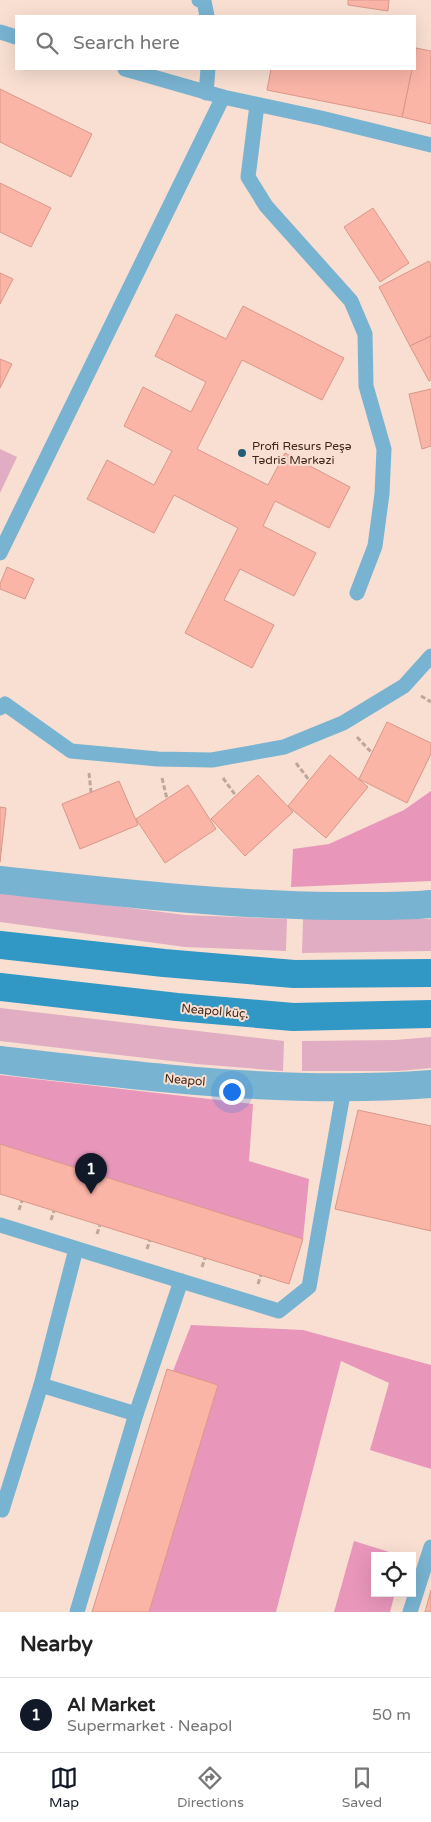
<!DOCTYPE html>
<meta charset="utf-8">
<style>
:root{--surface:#fff;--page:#f2f2f2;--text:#222;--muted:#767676;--line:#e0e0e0;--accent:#111827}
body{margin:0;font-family:"Varela Round",sans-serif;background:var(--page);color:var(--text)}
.controls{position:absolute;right:15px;bottom:15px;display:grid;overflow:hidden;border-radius:0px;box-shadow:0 5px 20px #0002}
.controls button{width:45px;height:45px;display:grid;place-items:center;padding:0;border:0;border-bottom:1px solid var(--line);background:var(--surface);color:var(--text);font:25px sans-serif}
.you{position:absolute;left:231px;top:1091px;width:18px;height:18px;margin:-12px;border:4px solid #fff;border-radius:50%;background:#1a73e8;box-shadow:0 0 0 8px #1a73e833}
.badge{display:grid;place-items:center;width:32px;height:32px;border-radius:50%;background:var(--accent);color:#fff;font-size:16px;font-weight:700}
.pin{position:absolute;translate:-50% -41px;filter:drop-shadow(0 1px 2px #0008)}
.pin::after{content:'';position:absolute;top:26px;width:18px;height:15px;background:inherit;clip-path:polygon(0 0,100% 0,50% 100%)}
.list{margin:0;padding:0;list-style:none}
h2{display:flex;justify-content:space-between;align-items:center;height:65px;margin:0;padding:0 20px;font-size:21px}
h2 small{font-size:16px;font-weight:400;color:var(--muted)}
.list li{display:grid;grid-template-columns:32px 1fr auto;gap:15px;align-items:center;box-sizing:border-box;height:75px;padding:0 20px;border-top:1px solid var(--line)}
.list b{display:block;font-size:19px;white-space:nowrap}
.list p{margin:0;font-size:16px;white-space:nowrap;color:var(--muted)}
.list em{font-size:16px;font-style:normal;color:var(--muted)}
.icon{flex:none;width:28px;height:28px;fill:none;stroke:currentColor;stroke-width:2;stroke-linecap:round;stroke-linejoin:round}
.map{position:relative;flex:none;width:431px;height:1612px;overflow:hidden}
.search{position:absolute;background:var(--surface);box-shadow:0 5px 20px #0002;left:15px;right:15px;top:15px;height:55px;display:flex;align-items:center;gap:12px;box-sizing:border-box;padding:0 18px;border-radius:0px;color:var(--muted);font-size:19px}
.sheet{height:140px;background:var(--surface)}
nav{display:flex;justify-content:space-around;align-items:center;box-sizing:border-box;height:70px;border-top:1px solid var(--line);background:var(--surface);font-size:14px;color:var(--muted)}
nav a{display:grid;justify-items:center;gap:2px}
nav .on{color:var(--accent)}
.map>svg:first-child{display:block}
</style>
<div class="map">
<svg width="431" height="1612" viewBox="0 0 431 1612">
<rect width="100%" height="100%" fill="#f8dfd1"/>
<g fill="#e1adc2">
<polygon points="0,449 17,457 0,493"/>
<polygon points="0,891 185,915 287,919 286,951 185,947 0,922"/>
<polygon points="303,919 431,919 431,951 302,953"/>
<polygon points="0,1008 284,1041 283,1071 197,1064 0,1041"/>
<polygon points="431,1037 431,1068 398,1071 302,1071 302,1041 395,1040"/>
</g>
<g fill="#e896ba">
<polygon points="431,791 431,881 291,887 293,849 329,844 404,810"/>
<polygon points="0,1075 253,1104 249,1161 309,1179 303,1239 0,1144"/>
<polygon points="191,1325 303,1330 431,1365 431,1469 370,1450 389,1383 341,1361 276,1612 149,1612 218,1385 173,1371"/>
<polygon points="354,1541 402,1556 375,1556 375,1593 395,1593 390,1612 334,1612"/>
</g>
<g fill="#fab5a7" stroke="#d99789">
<polygon points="348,0 389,0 388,11 348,5"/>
<polygon points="416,48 431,51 431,124 402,117 412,69 415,69"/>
<polygon points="271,69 412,69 402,117 267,90"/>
<polygon points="0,89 92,134 71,177 0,142"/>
<polygon points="0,183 51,208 31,247 0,232"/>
<polygon points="373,208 409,263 380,282 344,227"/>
<polygon points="429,261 431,265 431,336 410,346 379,287"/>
<polygon points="0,273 13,279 0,304"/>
<polygon points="243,306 344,358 322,400 242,360 197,449 268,485 285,453 350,487 329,528 275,501 263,526 316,553 294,596 240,569 224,600 274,625 252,668 185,633 238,528 174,495 154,533 87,499 107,460 154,485 172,451 124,426 143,387 191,412 206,382 155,356 176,314 226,339"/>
<polygon points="431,336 431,380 429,381 410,346"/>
<polygon points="0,359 12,364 0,388"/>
<polygon points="431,389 431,446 422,449 409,394"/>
<polygon points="7,567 34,579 25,599 0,589 0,584"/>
<polygon points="387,722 431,743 431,754 407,803 359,779"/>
<polygon points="330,755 368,787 326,838 288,806"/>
<polygon points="258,775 293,812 245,856 211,819"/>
<polygon points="119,781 138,825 80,849 62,804"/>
<polygon points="188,785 216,829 165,863 136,819"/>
<polygon points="0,807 6,808 0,862"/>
<polygon points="358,1110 431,1126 431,1231 335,1209"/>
<polygon points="0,1144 303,1239 289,1284 0,1194"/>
<polygon points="167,1369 218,1385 149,1612 92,1612"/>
<polygon points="431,1590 431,1612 425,1612"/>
</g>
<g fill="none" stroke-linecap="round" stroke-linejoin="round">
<g stroke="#bfa698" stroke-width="3" stroke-dasharray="5 2.5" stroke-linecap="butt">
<polyline points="421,696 431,702"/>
<polyline points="357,737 372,753"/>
<polyline points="296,763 309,780"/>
<polyline points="89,773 91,792"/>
<polyline points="162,778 167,799"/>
<polyline points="223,778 236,796"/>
<polyline points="19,1210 22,1201"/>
<polyline points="51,1220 54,1211"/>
<polyline points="97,1234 100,1225"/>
<polyline points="147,1249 150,1240"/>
<polyline points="202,1267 205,1258"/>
<polyline points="258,1284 261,1275"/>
</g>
<g stroke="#78b3d1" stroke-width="15">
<polyline points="199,0 204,1 207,16"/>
<polyline points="0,32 16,37"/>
<polyline points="125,69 223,97 321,118 431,145"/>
<polyline points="206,93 208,69"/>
<polyline points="257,105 248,177 266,206 351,301 365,334 366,386 384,449 382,494 375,546 357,593"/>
<polyline points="0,553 223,97"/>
<polyline points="0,708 5,704 71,751 158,759 212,760 284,747 343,723 404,686 431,656"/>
<polyline points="0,1225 181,1281"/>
<polyline points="41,1385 76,1249"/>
<polyline points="2,1510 41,1385 136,1414"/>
<polyline points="77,1612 136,1414 181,1281 279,1311 309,1287 344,1088"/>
<polyline points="410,1612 431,1547"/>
</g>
<g stroke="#78b3d1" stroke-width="28">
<path d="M0 880C112 892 224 905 336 906 368 906 399 907 431 904"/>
<path d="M0 1060C143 1077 287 1095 431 1084"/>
</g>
<g stroke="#3198c6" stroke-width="28">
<polyline points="0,945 164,963 294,974 431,973"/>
<polyline points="0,987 177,1007 293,1017 431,1014"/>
</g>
</g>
<circle fill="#245c76" stroke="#f8dfd1" stroke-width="2" cx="242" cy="453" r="5"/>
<g text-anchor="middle" stroke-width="4" stroke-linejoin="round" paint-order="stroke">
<g font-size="12" fill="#3e2719" stroke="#f8dfd1" text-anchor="start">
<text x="252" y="450">Profi Resurs Peşə<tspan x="252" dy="14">Tədris Mərkəzi</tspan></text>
</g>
<g font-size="12" fill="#3e2719" stroke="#f8dfd1">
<text transform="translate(215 1011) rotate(5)" y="4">Neapol küç.</text>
<text transform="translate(185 1080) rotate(5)" y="4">Neapol</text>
</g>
</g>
</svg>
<div class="controls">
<button><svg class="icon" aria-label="locate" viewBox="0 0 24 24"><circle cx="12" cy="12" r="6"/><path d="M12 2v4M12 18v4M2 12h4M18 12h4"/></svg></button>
</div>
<div class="you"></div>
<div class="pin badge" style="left:91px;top:1194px">1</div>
<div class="search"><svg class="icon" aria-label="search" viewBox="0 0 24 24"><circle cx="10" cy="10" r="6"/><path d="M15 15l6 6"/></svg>Search here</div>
</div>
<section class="sheet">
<h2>Nearby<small></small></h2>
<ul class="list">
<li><span class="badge">1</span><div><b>Al Market</b><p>Supermarket · Neapol</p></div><em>50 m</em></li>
</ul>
</section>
<nav>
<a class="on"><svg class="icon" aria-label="map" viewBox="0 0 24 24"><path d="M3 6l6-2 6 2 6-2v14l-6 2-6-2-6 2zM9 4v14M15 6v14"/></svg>Map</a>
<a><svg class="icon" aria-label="directions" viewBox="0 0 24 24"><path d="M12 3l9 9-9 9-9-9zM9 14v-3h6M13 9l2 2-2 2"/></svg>Directions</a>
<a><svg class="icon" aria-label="saved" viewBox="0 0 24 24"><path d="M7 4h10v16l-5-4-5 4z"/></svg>Saved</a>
</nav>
